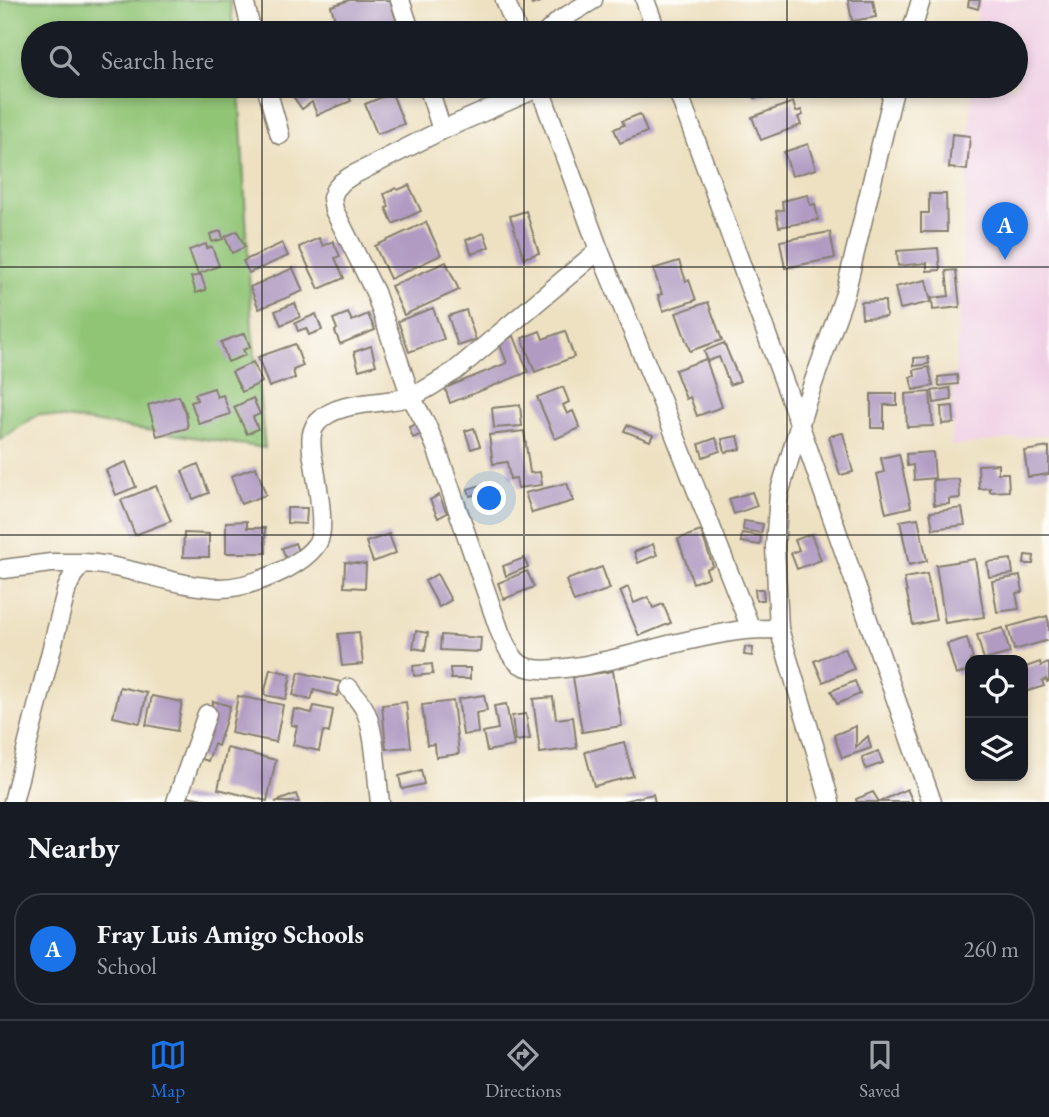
<!DOCTYPE html>
<style>
:root{--surface:#171b24;--page:#20242c;--text:#f1f3f6;--muted:#9ea1a6;--line:#363941;--accent:#1a73e8}
body{margin:0;font-family:"EB Garamond",serif;background:var(--page);color:var(--text)}
.controls{position:absolute;right:21px;bottom:21px;display:grid;overflow:hidden;border-radius:14px;box-shadow:0 4px 10px #0003}
.controls button{width:63px;height:63px;display:grid;place-items:center;padding:0;border:0;border-bottom:2px solid var(--line);background:var(--surface);color:var(--text);font:35px sans-serif}
.you{position:absolute;left:490px;top:499px;width:24px;height:24px;margin:-18px;border:5px solid #fff;border-radius:50%;background:#1a73e8;box-shadow:0 0 0 10px #1a73e833}
.badge{display:grid;place-items:center;width:46px;height:46px;border-radius:50%;background:var(--accent);color:#fff;font-size:23px;font-weight:700}
.pin{position:absolute;translate:-50% -58px;filter:drop-shadow(0 2px 4px #0008)}
.pin::after{content:'';position:absolute;top:37px;width:24px;height:21px;background:inherit;clip-path:polygon(0 0,100% 0,50% 100%)}
.list{margin:0;padding:0;list-style:none}
h2{display:flex;justify-content:space-between;align-items:center;height:91px;margin:0;padding:0 28px;font-size:30px}
h2 small{font-size:23px;font-weight:400;color:var(--muted)}
.list li{display:grid;grid-template-columns:46px 1fr auto;gap:21px;align-items:center;box-sizing:border-box;height:112px;margin:0 14px 14px;padding:0 14px;border:2px solid var(--line);border-radius:28px}
.list b{display:block;font-size:26px;white-space:nowrap}
.list p{margin:0;font-size:23px;white-space:nowrap;color:var(--muted)}
.list em{font-size:23px;font-style:normal;color:var(--muted)}
.icon{flex:none;width:38px;height:38px;fill:none;stroke:currentColor;stroke-width:2;stroke-linecap:round;stroke-linejoin:round}
.map{position:relative;flex:none;width:1049px;height:802px;overflow:hidden}
.search{position:absolute;background:var(--surface);box-shadow:0 4px 10px #0003;left:21px;right:21px;top:21px;height:77px;display:flex;align-items:center;gap:18px;box-sizing:border-box;padding:0 24px;border-radius:38px;color:var(--muted);font-size:26px}
.sheet{height:217px;background:var(--surface)}
nav{display:flex;justify-content:space-around;align-items:center;box-sizing:border-box;height:98px;border-top:2px solid var(--line);background:var(--surface);font-size:19px;color:var(--muted)}
nav a{display:grid;justify-items:center;gap:4px}
nav .on{color:var(--accent)}
.map>svg:first-child{display:block}
</style>
<div class="map">
<svg width="1049" height="802" viewBox="0 0 1049 802">
<rect width="100%" height="100%" fill="#fdfcf7"/>
<filter id="ink" filterUnits="userSpaceOnUse"><feTurbulence type="fractalNoise" baseFrequency=".0143" numOctaves="2"/><feDisplacementMap in="SourceGraphic" scale="14" xChannelSelector="R" yChannelSelector="G"/><feConvolveMatrix kernelMatrix="1 2 1 2 8 2 1 2 1" color-interpolation-filters="sRGB"/></filter>
<filter id="wash" filterUnits="userSpaceOnUse"><feTurbulence type="fractalNoise" baseFrequency=".00686" numOctaves="4" result="noise"/><feDisplacementMap in="SourceGraphic" scale="28" xChannelSelector="R" yChannelSelector="G"/><feGaussianBlur stdDeviation="1.57" result="paint"/><feColorMatrix in="noise" values="0 0 0 0 0 0 0 0 0 0 0 0 0 0 0 0 0 1.4 0 .05"/><feComposite in="paint" operator="in"/></filter>
<g filter="url(#wash)">
<rect width="100%" height="100%" fill="#eee1c2"/>
<polygon fill="#f0d0e5" points="978,0 1049,0 1049,434 951,446 972,86 1016,86 1016,33 976,33"/>
<polygon fill="#91c576" stroke="#567049" stroke-width="2" points="0,0 230,0 234,33 33,33 33,86 239,86 252,328 265,448 39,414 0,440"/>
<g id="blocks">
<g fill="#b19bc3">
<polygon points="350,0 390,0 398,26 374,33 339,33 331,6"/>
<polygon points="530,0 546,0 532,5"/>
<polygon points="848,0 873,0 876,17 852,21"/>
<polygon points="969,0 980,0 978,9 968,6"/>
<polygon points="295,86 301,86 311,99 306,86 345,86 351,101 317,115 312,102 302,109 289,91"/>
<polygon points="751,86 778,86 780,89 755,98"/>
<polygon points="392,93 404,124 377,134 365,104"/>
<polygon points="793,102 796,112 801,110 803,115 798,117 801,125 761,140 752,117"/>
<polygon points="640,114 647,132 620,143 614,129 624,125 622,121"/>
<polygon points="952,134 970,136 967,170 949,168"/>
<polygon points="808,144 816,169 792,176 784,152"/>
<polygon points="409,185 421,211 393,224 386,208 389,207 384,194 396,188 398,190"/>
<polygon points="929,194 946,194 947,232 921,232 921,213 929,213"/>
<polygon points="808,195 810,205 815,204 818,220 779,227 776,211 783,210 782,201"/>
<polygon points="526,211 539,253 524,258 510,216"/>
<polygon points="426,222 441,255 390,279 375,246"/>
<polygon points="221,231 223,239 212,242 210,234"/>
<polygon points="237,231 245,247 232,253 225,237"/>
<polygon points="830,232 835,258 785,268 780,241"/>
<polygon points="484,233 489,247 472,254 466,240"/>
<polygon points="319,238 323,246 333,241 340,256 335,258 344,278 319,289 299,247"/>
<polygon points="282,243 288,256 249,273 243,261"/>
<polygon points="206,244 207,248 212,247 219,266 198,274 189,250"/>
<polygon points="938,248 940,270 927,271 927,263 898,266 897,251"/>
<polygon points="679,261 686,281 689,280 696,300 663,311 658,295 662,294 653,269"/>
<polygon points="446,262 459,290 404,315 391,286"/>
<polygon points="293,268 303,291 259,309 250,287"/>
<polygon points="956,270 960,307 933,310 932,298 949,296 946,271"/>
<polygon points="201,275 206,290 196,293 191,277"/>
<polygon points="926,280 931,302 900,309 895,287"/>
<polygon points="885,301 886,317 862,318 861,302"/>
<polygon points="708,302 722,340 690,351 676,313"/>
<polygon points="295,303 300,317 281,325 275,311"/>
<polygon points="433,308 444,339 409,352 398,321"/>
<polygon points="466,310 476,340 458,346 448,316"/>
<polygon points="348,313 352,321 368,314 375,330 340,344 335,331 337,329 333,319"/>
<polygon points="316,314 322,330 309,335 306,328 298,331 295,323"/>
<polygon points="540,331 543,339 565,331 574,357 535,372 522,338"/>
<polygon points="245,333 250,347 243,350 246,355 228,362 221,342"/>
<polygon points="514,336 528,372 450,403 445,388 507,363 499,342"/>
<polygon points="724,343 740,381 730,385 719,357 708,361 704,351"/>
<polygon points="295,344 303,366 293,370 295,378 269,387 258,357"/>
<polygon points="371,346 376,365 359,370 354,352"/>
<polygon points="928,357 929,364 914,366 914,358"/>
<polygon points="706,359 722,407 697,416 690,397 686,399 675,370"/>
<polygon points="253,362 262,382 242,392 232,372"/>
<polygon points="929,367 933,386 913,390 910,377 915,376 914,370"/>
<polygon points="957,375 958,384 939,386 938,377"/>
<polygon points="563,387 569,402 563,405 567,414 573,411 580,428 555,439 537,397"/>
<polygon points="214,388 217,397 223,395 230,414 199,424 191,402 197,400 195,394"/>
<polygon points="950,388 952,400 934,403 932,391"/>
<polygon points="930,392 933,426 907,427 905,394"/>
<polygon points="871,394 897,394 897,405 884,405 884,428 871,428"/>
<polygon points="179,396 186,413 188,428 157,436 148,405"/>
<polygon points="253,398 260,414 253,417 258,429 247,434 234,407"/>
<polygon points="520,405 522,426 494,428 492,408"/>
<polygon points="953,406 954,423 942,424 941,407"/>
<polygon points="418,423 422,434 413,438 409,427"/>
<polygon points="627,425 653,435 650,441 624,431"/>
<polygon points="474,428 480,446 471,449 465,431"/>
<polygon points="524,431 530,473 540,472 542,485 518,488 516,478 510,479 507,462 493,464 489,435"/>
<polygon points="843,433 853,472 840,475 829,436"/>
<polygon points="738,436 741,449 725,452 722,439"/>
<polygon points="716,438 720,451 703,457 699,444"/>
<polygon points="1049,447 1049,474 1028,477 1024,451"/>
<polygon points="933,452 935,478 914,480 913,465 907,466 906,454"/>
<polygon points="899,454 911,507 886,513 877,474 884,472 881,458"/>
<polygon points="126,462 136,487 116,495 106,470"/>
<polygon points="198,464 209,493 193,499 182,471"/>
<polygon points="998,464 998,473 1008,473 1009,491 990,492 990,488 979,489 978,465"/>
<polygon points="256,467 266,495 241,504 231,476"/>
<polygon points="959,479 960,498 949,499 949,504 934,505 933,480"/>
<polygon points="488,483 490,491 470,496 468,489"/>
<polygon points="567,483 573,501 532,513 525,493"/>
<polygon points="156,486 171,521 135,535 121,500"/>
<polygon points="752,492 757,506 734,514 729,499"/>
<polygon points="439,495 447,513 438,518 430,500"/>
<polygon points="287,508 307,508 306,524 287,523"/>
<polygon points="962,508 965,525 933,529 930,512"/>
<polygon points="918,518 927,561 909,565 900,521"/>
<polygon points="247,521 247,528 265,528 266,553 226,553 226,522"/>
<polygon points="744,521 763,524 761,533 743,530"/>
<polygon points="701,531 713,566 706,569 709,577 693,583 678,539"/>
<polygon points="184,533 209,534 209,557 183,557"/>
<polygon points="742,533 761,536 760,545 741,542"/>
<polygon points="389,534 396,553 373,562 366,542"/>
<polygon points="811,534 821,560 797,569 791,553 799,550 795,540"/>
<polygon points="295,543 299,554 286,559 282,548"/>
<polygon points="653,544 657,555 638,563 634,552"/>
<polygon points="1025,555 1034,556 1033,564 1024,564"/>
<polygon points="524,558 528,567 506,576 503,566"/>
<polygon points="975,559 984,617 945,623 936,565"/>
<polygon points="1011,559 1013,574 989,577 987,562"/>
<polygon points="345,562 366,564 365,588 344,587"/>
<polygon points="602,567 610,589 574,602 566,580"/>
<polygon points="527,571 534,587 504,599 498,583"/>
<polygon points="437,574 451,600 439,607 425,581"/>
<polygon points="927,574 936,620 913,625 904,578"/>
<polygon points="1020,576 1023,592 1016,593 1019,609 997,612 992,581"/>
<polygon points="628,587 634,603 648,597 653,608 663,604 671,623 639,636 620,591"/>
<polygon points="755,589 763,589 764,600 756,600"/>
<polygon points="1047,616 1049,623 1049,640 1014,650 1008,627"/>
<polygon points="1003,628 1010,653 984,660 977,635"/>
<polygon points="416,631 428,633 425,650 413,648"/>
<polygon points="359,632 363,664 342,666 338,634"/>
<polygon points="441,635 481,638 480,652 440,650"/>
<polygon points="967,638 973,660 970,660 970,670 956,675 947,644"/>
<polygon points="745,647 753,648 752,656 744,655"/>
<polygon points="845,648 854,669 823,682 814,661"/>
<polygon points="1040,662 1041,666 1049,663 1049,681 1047,682 1046,679 1042,681 1044,686 1028,691 1023,677 1023,668"/>
<polygon points="432,664 433,674 414,676 413,666"/>
<polygon points="450,668 470,668 470,679 451,679"/>
<polygon points="270,669 291,674 286,699 264,695"/>
<polygon points="613,671 622,726 582,732 573,677"/>
<polygon points="299,672 341,682 337,696 314,690 311,700 293,695"/>
<polygon points="855,681 860,694 837,704 831,691"/>
<polygon points="120,687 147,693 140,723 113,717"/>
<polygon points="484,695 487,711 476,713 478,733 463,735 458,699"/>
<polygon points="152,696 182,702 177,731 146,725"/>
<polygon points="238,696 283,705 276,742 231,733"/>
<polygon points="553,697 556,719 573,717 577,748 540,753 533,699"/>
<polygon points="213,701 230,706 218,746 214,744 208,761 196,757"/>
<polygon points="453,701 459,754 436,757 435,744 427,745 422,705"/>
<polygon points="406,702 411,747 386,749 382,705"/>
<polygon points="506,704 514,746 487,751 483,732 498,729 494,706"/>
<polygon points="314,706 333,710 329,733 323,731 319,751 293,745 297,726 291,725 294,709 312,713"/>
<polygon points="526,714 530,739 515,741 512,716"/>
<polygon points="856,726 856,747 868,736 871,748 842,758 834,735"/>
<polygon points="624,742 633,776 594,786 585,752"/>
<polygon points="227,748 276,760 267,801 218,789"/>
<polygon points="878,751 883,763 866,769 862,757"/>
<polygon points="421,770 424,784 402,789 399,776"/>
<polygon points="907,789 913,802 857,802 856,799 873,792 879,802"/>
<polygon points="296,794 299,802 275,802"/>
<polygon points="653,794 655,802 623,802 623,801"/>
<polygon points="182,795 213,801 213,802 181,802"/>
</g>
</g>
</g>
<g filter="url(#ink)">
<use href="#blocks" fill-opacity="0" stroke="#857e6f" stroke-width="2"/>
<g fill="none" stroke-linecap="round" stroke-linejoin="round">
<defs>
<g id="minor">
<polyline points="244,0 252,33"/>
<polyline points="400,0 411,33"/>
<polyline points="505,0 518,33"/>
<polyline points="645,0 657,33"/>
<polyline points="546,33 560,20 593,0"/>
<polyline points="911,33 921,0"/>
<polyline points="266,86 280,135"/>
<polyline points="428,86 442,130"/>
<polyline points="539,86 599,250 660,397 751,629"/>
<polyline points="676,86 799,423 932,802"/>
<path d="M540 87 442 130 351 176 342 182 335 190 332 198 334 210 375 292 411 397 426 424 436 447 500 632C505 643 510 657 520 664 546 682 642 651 673 644 690 640 708 636 725 633 744 629 761 629 779 629"/>
<polyline points="4,569 51,563 83,563"/>
<path d="M349 688C354 695 361 702 365 710 376 734 376 775 380 802"/>
<path d="M13 802 67 588 73 575 83 563C130 565 173 587 220 588 242 588 266 579 286 569 298 562 311 554 318 542 327 527 315 471 312 452 311 441 310 430 318 422 338 400 381 405 409 397 425 392 441 379 455 371L599 250"/>
<polyline points="176,802 207,714"/>
<polyline points="830,802 817,755 779,629 775,547 779,494 806,403 845,294 895,86"/>
</g>
</defs>
<use href="#minor" stroke="#857e6f" stroke-width="21"/>
<use href="#minor" stroke="#fff" stroke-width="18"/>
</g>
</g>
<path fill="none" stroke="#1c1c1c" stroke-width="2" stroke-opacity="0.55" d="M262 0V33M524 0V33M787 0V33M262 86V802M524 86V802M787 86V802M0 267H1049M0 535H1049"/>
</svg>
<div class="controls">
<button><svg class="icon" aria-label="locate" viewBox="0 0 24 24"><circle cx="12" cy="12" r="6"/><path d="M12 2v4M12 18v4M2 12h4M18 12h4"/></svg></button>
<button><svg class="icon" aria-label="layers" viewBox="0 0 24 24"><path d="M12 4l9 5-9 5-9-5zM3 14l9 5 9-5"/></svg></button>
</div>
<div class="you"></div>
<div class="pin badge" style="left:1005px;top:260px">A</div>
<div class="search"><svg class="icon" aria-label="search" viewBox="0 0 24 24"><circle cx="10" cy="10" r="6"/><path d="M15 15l6 6"/></svg>Search here</div>
</div>
<section class="sheet">
<h2>Nearby<small></small></h2>
<ul class="list">
<li><span class="badge">A</span><div><b>Fray Luis Amigo Schools</b><p>School</p></div><em>260 m</em></li>
</ul>
</section>
<nav>
<a class="on"><svg class="icon" aria-label="map" viewBox="0 0 24 24"><path d="M3 6l6-2 6 2 6-2v14l-6 2-6-2-6 2zM9 4v14M15 6v14"/></svg>Map</a>
<a><svg class="icon" aria-label="directions" viewBox="0 0 24 24"><path d="M12 3l9 9-9 9-9-9zM9 14v-3h6M13 9l2 2-2 2"/></svg>Directions</a>
<a><svg class="icon" aria-label="saved" viewBox="0 0 24 24"><path d="M7 4h10v16l-5-4-5 4z"/></svg>Saved</a>
</nav>
